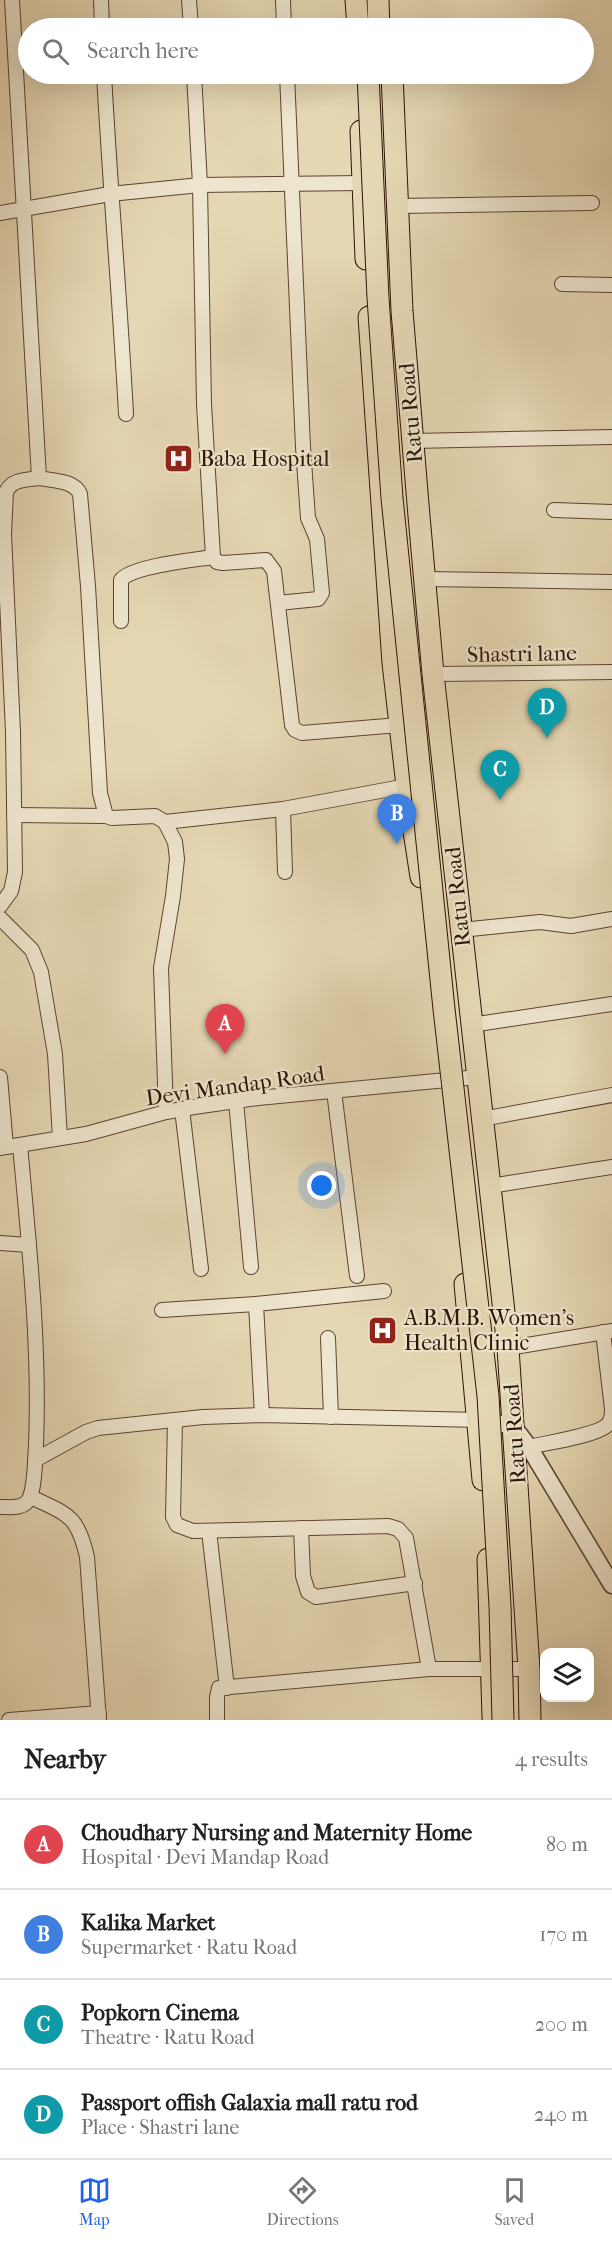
<!DOCTYPE html>
<meta charset="utf-8">
<style>
:root{--surface:#fff;--page:#f6f6f6;--text:#222;--muted:#767676;--line:#e0e0e0;--accent:#2563eb}
body{margin:0;font-family:"IM FELL French Canon",serif;background:var(--page);color:var(--text)}
.controls{position:absolute;right:18px;bottom:18px;display:grid;overflow:hidden;border-radius:12px;box-shadow:0 6px 24px #0002}
.controls button{width:54px;height:54px;display:grid;place-items:center;padding:0;border:0;border-bottom:2px solid var(--line);background:var(--surface);color:var(--text);font:30px sans-serif}
.you{position:absolute;left:322px;top:1186px;width:21px;height:21px;margin:-15px;border:4px solid #fff;border-radius:50%;background:#1a73e8;box-shadow:0 0 0 9px #1a73e833}
.badge{display:grid;place-items:center;width:39px;height:39px;border-radius:50%;background:var(--accent);color:#fff;font-size:20px;font-weight:700}
.pin{position:absolute;translate:-50% -50px;filter:drop-shadow(0 2px 3px #0008)}
.pin::after{content:'';position:absolute;top:32px;width:21px;height:18px;background:inherit;clip-path:polygon(0 0,100% 0,50% 100%)}
.list{margin:0;padding:0;list-style:none}
h2{display:flex;justify-content:space-between;align-items:center;height:78px;margin:0;padding:0 24px;font-size:26px}
h2 small{font-size:20px;font-weight:400;color:var(--muted)}
.list li{display:grid;grid-template-columns:39px 1fr auto;gap:18px;align-items:center;box-sizing:border-box;height:90px;padding:0 24px;border-top:2px solid var(--line)}
.list b{display:block;font-size:22px;white-space:nowrap}
.list p{margin:0;font-size:20px;white-space:nowrap;color:var(--muted)}
.list em{font-size:20px;font-style:normal;color:var(--muted)}
.icon{flex:none;width:33px;height:33px;fill:none;stroke:currentColor;stroke-width:2;stroke-linecap:round;stroke-linejoin:round}
.map{position:relative;flex:none;width:612px;height:1720px;overflow:hidden}
.search{position:absolute;background:var(--surface);box-shadow:0 6px 24px #0002;left:18px;right:18px;top:18px;height:66px;display:flex;align-items:center;gap:15px;box-sizing:border-box;padding:0 21px;border-radius:33px;color:var(--muted);font-size:22px}
.sheet{height:438px;background:var(--surface)}
nav{display:flex;justify-content:space-around;align-items:center;box-sizing:border-box;height:84px;border-top:2px solid var(--line);background:var(--surface);font-size:16px;color:var(--muted)}
nav a{display:grid;justify-items:center;gap:3px}
nav .on{color:var(--accent)}
.map>svg:first-child{display:block}
</style>
<div class="map">
<svg width="612" height="1720" viewBox="0 0 612 1720">
<rect width="100%" height="100%" fill="#e5d7b3"/>
<filter id="stains"><feTurbulence type="fractalNoise" baseFrequency=".00333" numOctaves="4"/><feColorMatrix values="0 0 0 0 .2 0 0 0 0 .09 0 0 0 0 .02 0 0 0 .5 -.17"/></filter>
<radialGradient id="worn" r=".72"><stop offset=".6" stop-color="#630" stop-opacity="0"/><stop offset="1" stop-color="#630" stop-opacity=".3"/></radialGradient>
<g fill="none" stroke-linecap="round" stroke-linejoin="round">
<defs>
<g id="minor">
<polyline points="101,0 102,28"/>
<polyline points="189,0 191,28"/>
<polyline points="283,0 284,28"/>
<path d="M104 74C110 187 120 300 126 414"/>
<polyline points="194,74 200,185 204,404 213,557 217,562 223,563 266,560 274,571 292,725 295,730 302,733 399,725"/>
<polyline points="398,206 592,203"/>
<polyline points="0,213 110,194 200,185 362,183"/>
<polyline points="562,284 612,285"/>
<polyline points="412,441 612,437"/>
<path d="M39 478C53 481 74 480 80 494L88 586 100 793 106 816 112 818 155 816 165 822 175 842 177 859 173 896 161 968 166 1112"/>
<polyline points="554,510 612,512"/>
<polyline points="424,579 612,582"/>
<polyline points="278,603 318,599 322,593 317,539 308,518 303,447 287,74"/>
<path d="M121 621V580C132 566 194 560 213 557"/>
<polyline points="433,674 612,672"/>
<polyline points="14,815 106,816"/>
<polyline points="165,822 283,809"/>
<polyline points="285,872 283,809 407,786"/>
<path d="M0 906 11 891 15 872 13 732 4 534 6 492C12 479 26 480 39 478L12 0"/>
<polyline points="0,918 32,950 41,972 55,1054 60,1138"/>
<polyline points="461,930 540,922 571,926 612,919"/>
<polyline points="471,1025 612,1004"/>
<polyline points="0,1077 6,1147"/>
<polyline points="334,1091 357,1276"/>
<polyline points="236,1101 251,1267"/>
<polyline points="182,1109 201,1269"/>
<polyline points="482,1119 612,1095"/>
<polyline points="0,1148 86,1134 166,1112 194,1107 258,1098 478,1077"/>
<polyline points="490,1186 612,1167"/>
<polyline points="0,1243 29,1245"/>
<polyline points="162,1310 256,1304"/>
<polyline points="328,1338 331,1417"/>
<polyline points="508,1348 612,1331"/>
<polyline points="262,1415 256,1304 384,1291"/>
<polyline points="175,1420 173,1517 177,1525 193,1531 388,1526 398,1529 406,1538 429,1669 529,1669"/>
<path d="M529 1447C546 1443 594 1436 606 1426 612 1422 612 1415 612 1409L603 1332"/>
<polyline points="35,1460 86,1432 98,1428 203,1417 262,1415 479,1420"/>
<path d="M31 1497C68 1515 77 1514 87 1557L99 1720"/>
<path d="M0 1507C10 1507 24 1509 29 1499 35 1488 35 1458 36 1445 40 1345 29 1245 20 1145"/>
<polyline points="301,1528 303,1576 308,1592 316,1597 415,1583"/>
<polyline points="209,1531 227,1688"/>
<polyline points="9,1720 99,1713"/>
<polyline points="217,1720 217,1697 219,1688 429,1669"/>
</g>
<polyline id="tertiary" points="479,1420 513,1426 529,1447 612,1585"/>
<g id="primary">
<polyline points="356,0 358,28"/>
<polyline points="378,0 379,28"/>
<polyline points="392,74 402,311 419,516 433,674 508,1348 529,1669 530,1720"/>
<polyline points="361,131 366,259"/>
<polyline points="369,317 393,663 407,786 421,877"/>
<polyline points="465,1284 483,1480"/>
<polyline points="488,1559 493,1717"/>
</g>
</defs>
<use href="#minor" stroke="#5c4330" stroke-width="16"/>
<use href="#tertiary" stroke="#5c4330" stroke-width="19"/>
<use href="#primary" stroke="#2e1204" stroke-width="23"/>
<use href="#minor" stroke="#eee5ce" stroke-width="14"/>
<use href="#tertiary" stroke="#eee5ce" stroke-width="16"/>
<use href="#primary" stroke="#e5d7b3" stroke-width="21"/>
<defs>
<polyline id="primary-bridge" points="368,74 378,298 392,498 444,1009 488,1396 500,1606 503,1720"/>
</defs>
<use href="#primary-bridge" stroke="#2e1204" stroke-width="23" stroke-linecap="butt"/>
<use href="#primary-bridge" stroke="#e5d7b3" stroke-width="21"/>
</g>
<defs>
<symbol id="hospital-square" viewBox="-11 -11 22 22"><rect x="-9" y="-9" width="18" height="18" rx="4" fill="#8f2418" stroke="#eee5ce"/><path d="M-5-5h3v3.5h4V-5h3V5h-3V1.5h-4V5h-3Z" fill="#fff"/></symbol>
</defs>
<g fill-rule="evenodd">
<use href="#hospital-square" x="162" y="442" width="33" height="33"/>
<use href="#hospital-square" x="366" y="1314" width="33" height="33"/>
</g>
<g text-anchor="middle" stroke-width="4.5" stroke-linejoin="round" paint-order="stroke">
<g font-size="22" fill="#2e1204" stroke="#eee5ce">
<text transform="translate(410 413) rotate(-95)" y="8">Ratu Road</text>
<text transform="translate(522 653) rotate(-1)" y="8">Shastri lane</text>
<text transform="translate(457 897) rotate(-96)" y="8">Ratu Road</text>
<text transform="translate(235 1085) rotate(-8)" y="8">Devi Mandap Road</text>
<text transform="translate(514 1434) rotate(-94)" y="8">Ratu Road</text>
</g>
<g font-size="22" fill="#2e1204" stroke="#eee5ce" text-anchor="start">
<text x="200" y="466">Baba Hospital</text>
<text x="404" y="1325">A.B.M.B. Women's<tspan x="404" dy="25">Health Clinic</tspan></text>
</g>
</g>
<rect width="100%" height="100%" filter="url(#stains)"/>
<rect width="100%" height="100%" fill="url(#worn)"/>
</svg>
<div class="controls">
<button><svg class="icon" aria-label="layers" viewBox="0 0 24 24"><path d="M12 4l9 5-9 5-9-5zM3 14l9 5 9-5"/></svg></button>
</div>
<div class="you"></div>
<div class="pin badge" style="left:225px;top:1054px;background:#e0444e">A</div>
<div class="pin badge" style="left:397px;top:844px;background:#3f7fe0">B</div>
<div class="pin badge" style="left:500px;top:800px;background:#0f9aa8">C</div>
<div class="pin badge" style="left:547px;top:738px;background:#0f9aa8">D</div>
<div class="search"><svg class="icon" aria-label="search" viewBox="0 0 24 24"><circle cx="10" cy="10" r="6"/><path d="M15 15l6 6"/></svg>Search here</div>
</div>
<section class="sheet">
<h2>Nearby<small>4 results</small></h2>
<ul class="list">
<li><span class="badge" style="background:#e0444e">A</span><div><b>Choudhary Nursing and Maternity Home</b><p>Hospital · Devi Mandap Road</p></div><em>80 m</em></li>
<li><span class="badge" style="background:#3f7fe0">B</span><div><b>Kalika Market</b><p>Supermarket · Ratu Road</p></div><em>170 m</em></li>
<li><span class="badge" style="background:#0f9aa8">C</span><div><b>Popkorn Cinema</b><p>Theatre · Ratu Road</p></div><em>200 m</em></li>
<li><span class="badge" style="background:#0f9aa8">D</span><div><b>Passport offish Galaxia mall ratu rod</b><p>Place · Shastri lane</p></div><em>240 m</em></li>
</ul>
</section>
<nav>
<a class="on"><svg class="icon" aria-label="map" viewBox="0 0 24 24"><path d="M3 6l6-2 6 2 6-2v14l-6 2-6-2-6 2zM9 4v14M15 6v14"/></svg>Map</a>
<a><svg class="icon" aria-label="directions" viewBox="0 0 24 24"><path d="M12 3l9 9-9 9-9-9zM9 14v-3h6M13 9l2 2-2 2"/></svg>Directions</a>
<a><svg class="icon" aria-label="saved" viewBox="0 0 24 24"><path d="M7 4h10v16l-5-4-5 4z"/></svg>Saved</a>
</nav>
